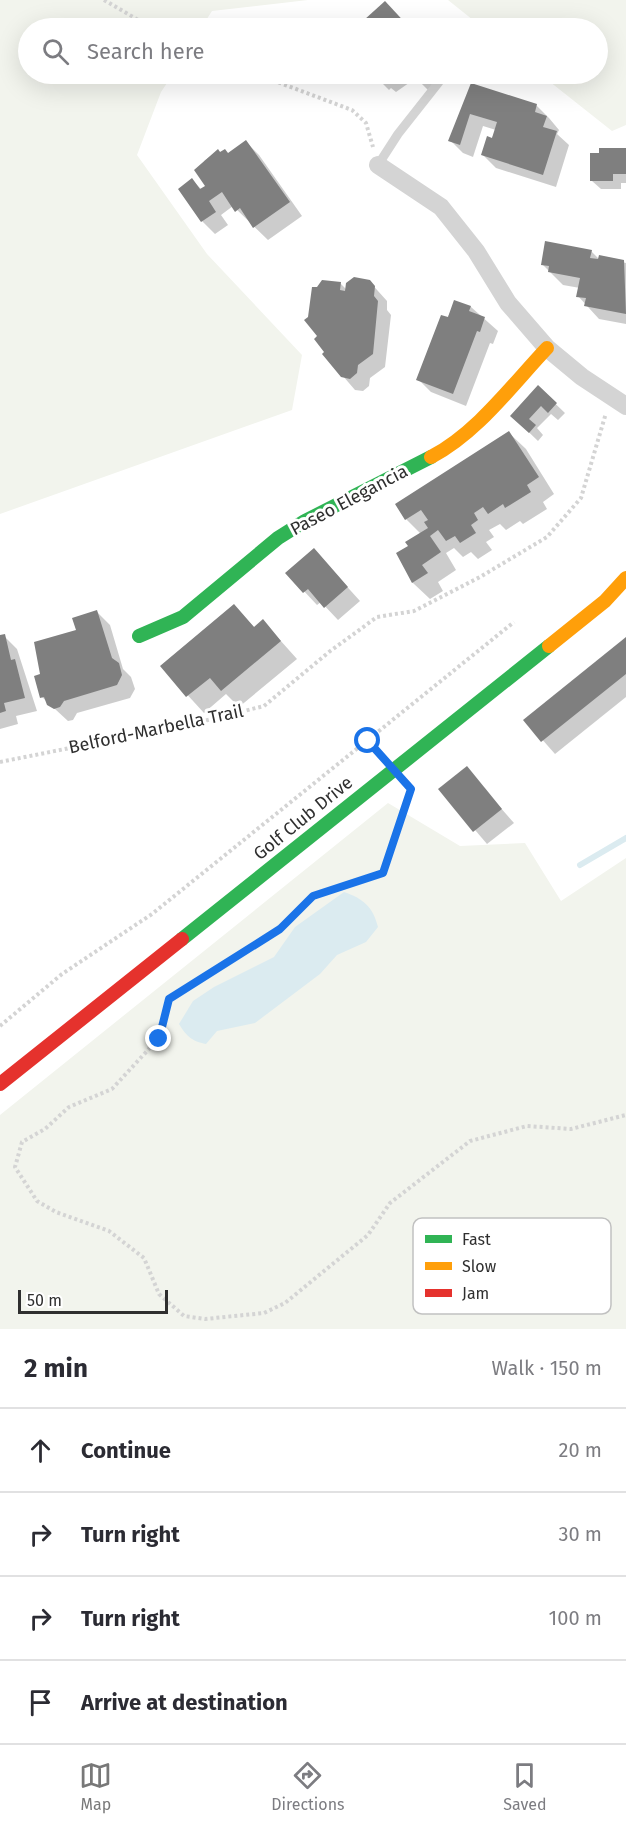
<!DOCTYPE html>
<meta charset="utf-8">
<style>
:root{--surface:#fff;--page:#f2f2f3;--text:#2b2b33;--muted:#7c7c81;--line:#e1e1e2;--accent:#787878}
body{margin:0;font-family:"Fira Sans",sans-serif;background:var(--page);color:var(--text)}
.scale{position:absolute;left:18px;bottom:15px;width:150px;box-sizing:border-box;padding-left:6px;border:3px solid #2f2f2f;border-top:0;font-size:16px;line-height:21px;white-space:nowrap;color:#2f2f2f;-webkit-text-stroke:4px #fff;paint-order:stroke}
.stop{position:absolute;width:18px;height:18px;margin:-14px;border:4px solid #1a73e8;border-radius:50%;background:#fff}
.stop.end{background:#1a73e8;border-color:#fff;box-shadow:0 2px 6px #0008}
.list{margin:0;padding:0;list-style:none}
h2{display:flex;justify-content:space-between;align-items:center;height:78px;margin:0;padding:0 24px;font-size:26px}
h2 small{font-size:20px;font-weight:400;color:var(--muted)}
.list li{display:grid;grid-template-columns:39px 1fr auto;gap:18px;align-items:center;box-sizing:border-box;height:84px;padding:0 24px;border-top:2px solid var(--line)}
.list b{display:block;font-size:22px;white-space:nowrap}
.list em{font-size:20px;font-style:normal;color:var(--muted)}
.icon{flex:none;width:33px;height:33px;fill:none;stroke:currentColor;stroke-width:2;stroke-linecap:round;stroke-linejoin:round}
.map{position:relative;flex:none;width:626px;height:1329px;overflow:hidden}
.search{position:absolute;background:var(--surface);box-shadow:0 6px 24px #0002;left:18px;right:18px;top:18px;height:66px;display:flex;align-items:center;gap:15px;box-sizing:border-box;padding:0 21px;border-radius:33px;color:var(--muted);font-size:22px}
.sheet{height:414px;background:var(--surface)}
nav{display:flex;justify-content:space-around;align-items:center;box-sizing:border-box;height:84px;border-top:2px solid var(--line);background:var(--surface);font-size:16px;color:var(--muted)}
nav a{display:grid;justify-items:center;gap:3px}
nav .on{color:var(--accent)}
.map>svg:first-child{display:block}
</style>
<div class="map">
<svg width="626" height="1329" viewBox="0 0 626 1329">
<rect width="100%" height="100%" fill="#fff"/>
<g fill="#f2f4ed">
<polygon points="0,0 308,0 212,11 201,28 28,28 28,74 173,74 161,92 137,155 207,254 302,355 292,410 0,514"/>
<polygon points="448,0 626,0 626,125 612,131 540,74 598,74 598,28 483,28"/>
<polygon points="388,803 460,846 525,843 561,901 626,858 626,1329 0,1329 0,1115"/>
</g>
<path fill="#dbebf0" d="M344 892C364 899 373 907 378 927L366 942 337 955 320 974 255 1023 217 1031 206 1044C192 1041 187 1037 179 1024L193 1001 214 987 274 957 295 927Z"/>
<g fill="#0003">
<polygon points="373,74 448,74 429,91 416,78 396,92 391,88 389,90"/>
<polygon points="472,85 536,105 549,118 559,130 557,134 569,145 556,187 496,168 483,155 496,130 483,126 473,157 463,153 450,140"/>
<polygon points="246,142 259,155 302,216 268,240 233,206 221,215 228,225 215,234 202,221 192,180 202,190 207,186 204,161 218,151 229,155"/>
<polygon points="626,150 626,183 621,183 621,189 601,189 592,181"/>
<polygon points="591,251 600,260 600,257 626,263 626,324 599,319 578,296 580,288 563,285 542,264"/>
<polygon points="369,281 387,301 387,310 391,315 385,367 370,378 369,386 363,391 355,390 324,354 340,283 347,290"/>
<polygon points="455,302 471,307 498,331 493,344 490,343 466,406 431,392 418,379"/>
<polygon points="538,387 565,413 558,420 551,414 537,428 543,435 538,441 512,416"/>
<polygon points="509,433 526,449 554,494 543,502 547,509 523,524 520,521 506,530 500,524 489,530 494,537 486,542 492,550 478,559 471,552 463,557 454,548 446,553 456,570 438,582 443,591 430,599 413,583 398,554 410,546 421,534 406,519"/>
<polygon points="314,550 360,601 338,620 321,602 317,605 287,573"/>
<polygon points="234,606 255,628 263,621 297,659 239,707 226,694 204,713 162,667"/>
<polygon points="97,612 110,625 123,669 131,677 135,689 130,698 77,713 73,720 68,721 42,697 42,675"/>
<polygon points="4,636 17,649 37,711 16,716 18,724 0,729 0,637"/>
<polygon points="626,639 626,697 555,754 525,720"/>
<polygon points="466,768 514,823 487,844 440,789"/>
</g>
<g fill="none" stroke-linecap="round" stroke-linejoin="round">
<polyline stroke="#dbebf0" stroke-width="6" points="580,865 626,838"/>
</g>
<g fill="#7f7f7f">
<polygon points="385,1 410,28 372,28 364,20"/>
<polygon points="371,74 389,74 382,81"/>
<polygon points="471,83 537,104 535,112 547,116 543,127 557,131 543,175 481,155 487,136 492,138 497,122 470,114 460,145 448,141"/>
<polygon points="246,140 290,202 253,228 240,208 235,212 222,192 209,201 216,212 201,222 178,189 192,178 200,189 205,186 194,170 218,149 220,152 225,149 228,153"/>
<polygon points="599,148 626,148 626,174 613,174 613,181 590,181 590,153 599,153"/>
<polygon points="545,241 592,250 590,258 598,259 599,255 624,260 626,314 584,306 586,298 576,297 580,278 548,272 549,266 541,265"/>
<polygon points="354,277 370,280 375,286 374,296 378,301 373,354 358,365 357,373 350,379 341,377 322,354 324,352 314,339 317,336 304,320 308,317 312,287 317,287 322,280 341,282 340,290 345,291 346,283"/>
<polygon points="454,300 471,306 469,311 485,317 480,332 477,331 453,394 416,380 441,315 448,317"/>
<polygon points="538,385 557,403 548,413 541,406 529,419 536,425 529,433 510,416"/>
<polygon points="509,431 539,477 527,485 531,492 505,508 503,504 488,514 483,507 474,513 478,520 471,525 476,533 460,543 455,536 446,541 438,530 430,536 441,552 422,565 428,573 412,583 396,553 408,546 405,542 428,528 424,522 428,520 421,510 405,520 395,504"/>
<polygon points="314,548 348,587 324,608 308,589 303,593 285,573"/>
<polygon points="234,604 254,627 263,619 281,641 221,691 210,678 186,697 160,666"/>
<polygon points="97,610 112,658 119,663 122,675 117,685 64,701 60,707 54,709 47,705 44,697 40,698 34,676 40,674 34,642 76,630 72,618"/>
<polygon points="5,634 11,660 15,659 25,698 4,703 6,711 0,713 0,635"/>
<polygon points="626,637 626,674 541,742 523,720"/>
<polygon points="467,766 502,809 473,832 438,789"/>
</g>
<g fill="none" stroke-linecap="round" stroke-linejoin="round">
<g stroke="#d4d4d4" stroke-width="4" stroke-dasharray="3 3" stroke-linecap="butt">
<polyline points="104,0 152,28"/>
<polyline points="256,74 352,110 366,123 373,147"/>
<polyline points="368,741 380,754"/>
<polyline points="0,762 200,722 264,706 329,652 377,617 414,611 480,577 547,537 581,498 606,413"/>
<polyline points="409,786 411,789 383,872 313,896 280,929 169,999 158,1039 112,1089 69,1107 45,1129 22,1142 15,1167 37,1201 56,1212 109,1231 144,1258 159,1294 184,1316 205,1319 264,1313 285,1303 368,1235 390,1203 470,1141 527,1126 571,1129 626,1115"/>
<polyline points="0,1026 62,974 152,914 514,622"/>
</g>
<polyline stroke="#d4d4d4" stroke-width="9" points="378,165 398,134 439,82"/>
<polyline stroke="#d4d4d4" stroke-width="18" points="378,165 441,207 476,251 508,303 547,348 582,377 626,406"/>
<g stroke="#30b455" stroke-width="14">
<polyline points="139,636 183,617 278,538 305,521 431,457"/>
<polyline points="182,939 549,646"/>
</g>
<g stroke="#ff9f0a" stroke-width="14">
<path d="M431 457C477 433 512 385 547 348"/>
<polyline points="549,646 605,601 626,578"/>
</g>
<polyline stroke="#e5322d" stroke-width="14" points="0,1084 182,939"/>
</g>
<g fill="none" stroke-linecap="round" stroke-linejoin="round">
<polyline stroke="#1a73e8" stroke-width="8" points="159,1039 169,999 280,929 313,896 383,873 411,789 368,741"/>
</g>
<g text-anchor="middle" stroke-width="6" stroke-linejoin="round" paint-order="stroke">
<g font-size="18" fill="#2f2f2f" stroke="#fff">
<text transform="translate(349 500) rotate(-28)" y="6">Paseo Elegancia</text>
<text transform="translate(156 729) rotate(-12)" y="6">Belford-Marbella Trail</text>
<text transform="translate(303 818) rotate(-39)" y="6">Golf Club Drive</text>
</g>
</g>
<rect x="413" y="1218" width="198" height="96" rx="9" fill="#fff" stroke="#c1c1c1" stroke-width="1.5"/>
<rect x="425" y="1235" width="27" height="8" fill="#30b455"/>
<rect x="425" y="1262" width="27" height="8" fill="#ff9f0a"/>
<rect x="425" y="1289" width="27" height="8" fill="#e5322d"/>
<g font-size="16" fill="#2f2f2f">
<text x="462" y="1245">Fast</text>
<text x="462" y="1272">Slow</text>
<text x="462" y="1299">Jam</text>
</g>
</svg>
<div class="scale">50 m</div>
<div class="stop" style="left:368px;top:741px"></div>
<div class="stop end" style="left:159px;top:1039px"></div>
<div class="search"><svg class="icon" aria-label="search" viewBox="0 0 24 24"><circle cx="10" cy="10" r="6"/><path d="M15 15l6 6"/></svg>Search here</div>
</div>
<section class="sheet">
<h2>2 min<small>Walk · 150 m</small></h2>
<ul class="list">
<li><svg class="icon" aria-label="ahead" viewBox="0 0 24 24"><path d="M12 20V5M6 11l6-6 6 6"/></svg><div><b>Continue</b></div><em>20 m</em></li>
<li><svg class="icon" aria-label="right" viewBox="0 0 24 24"><path d="M7 20v-9h11M14 6l5 5-5 5"/></svg><div><b>Turn right</b></div><em>30 m</em></li>
<li><svg class="icon" aria-label="right" viewBox="0 0 24 24"><path d="M7 20v-9h11M14 6l5 5-5 5"/></svg><div><b>Turn right</b></div><em>100 m</em></li>
<li><svg class="icon" aria-label="arrive" viewBox="0 0 24 24"><path d="M6 21V4h12l-3 4 3 4H6"/></svg><div><b>Arrive at destination</b></div></li>
</ul>
</section>
<nav>
<a class="on"><svg class="icon" aria-label="map" viewBox="0 0 24 24"><path d="M3 6l6-2 6 2 6-2v14l-6 2-6-2-6 2zM9 4v14M15 6v14"/></svg>Map</a>
<a><svg class="icon" aria-label="directions" viewBox="0 0 24 24"><path d="M12 3l9 9-9 9-9-9zM9 14v-3h6M13 9l2 2-2 2"/></svg>Directions</a>
<a><svg class="icon" aria-label="saved" viewBox="0 0 24 24"><path d="M7 4h10v16l-5-4-5 4z"/></svg>Saved</a>
</nav>
